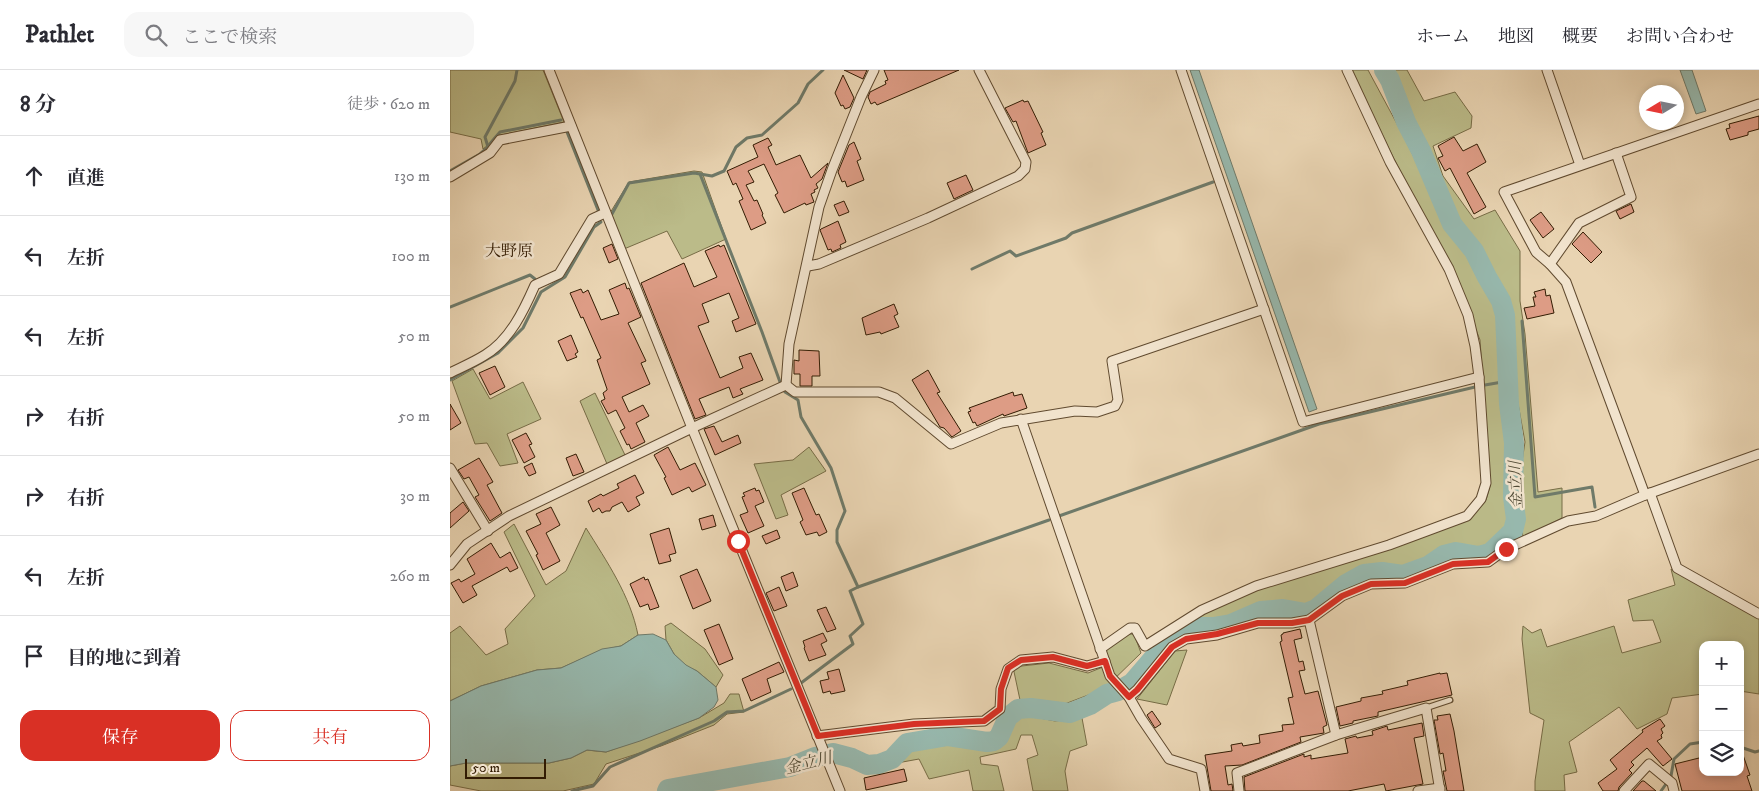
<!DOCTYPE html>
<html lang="ja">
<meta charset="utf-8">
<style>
:root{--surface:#fff;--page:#f7f7f7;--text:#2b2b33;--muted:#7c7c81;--line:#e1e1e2;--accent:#d93025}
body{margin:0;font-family:"IM FELL DW Pica","Noto Serif JP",serif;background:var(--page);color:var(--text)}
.controls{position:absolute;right:15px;bottom:15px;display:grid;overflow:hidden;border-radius:10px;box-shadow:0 2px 8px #0003}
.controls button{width:45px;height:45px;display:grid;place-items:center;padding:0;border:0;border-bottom:1px solid var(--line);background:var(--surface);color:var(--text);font:25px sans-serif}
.compass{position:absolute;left:1189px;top:15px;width:45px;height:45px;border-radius:50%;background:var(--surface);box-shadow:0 2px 8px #0003;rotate:260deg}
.scale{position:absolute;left:15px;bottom:12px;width:81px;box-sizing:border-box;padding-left:5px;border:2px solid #331c03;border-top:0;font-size:14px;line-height:18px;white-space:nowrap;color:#331c03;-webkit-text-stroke:4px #f1e3cd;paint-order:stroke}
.stop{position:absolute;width:15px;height:15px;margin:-11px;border:4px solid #d93025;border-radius:50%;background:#fff}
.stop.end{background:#d93025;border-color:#fff;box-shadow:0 1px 5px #0008}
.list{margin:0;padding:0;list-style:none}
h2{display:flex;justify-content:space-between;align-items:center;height:65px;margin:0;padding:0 20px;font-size:21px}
h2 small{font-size:16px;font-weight:400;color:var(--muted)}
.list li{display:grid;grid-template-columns:32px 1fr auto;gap:15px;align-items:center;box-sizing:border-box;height:80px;padding:0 20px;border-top:1px solid var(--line)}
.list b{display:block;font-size:19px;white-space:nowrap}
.list em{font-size:16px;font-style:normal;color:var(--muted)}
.actions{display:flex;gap:10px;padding:15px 20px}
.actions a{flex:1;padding:11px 0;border:1px solid var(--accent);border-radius:15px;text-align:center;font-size:18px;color:var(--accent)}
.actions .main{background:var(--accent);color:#fff}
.icon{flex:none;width:28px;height:28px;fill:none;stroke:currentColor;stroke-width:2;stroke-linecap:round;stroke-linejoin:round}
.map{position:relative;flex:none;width:1309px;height:721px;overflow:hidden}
header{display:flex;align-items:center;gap:30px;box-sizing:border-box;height:70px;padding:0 25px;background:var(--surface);border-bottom:1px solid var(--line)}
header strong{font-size:24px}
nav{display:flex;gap:28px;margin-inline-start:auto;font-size:18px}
.search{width:350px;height:45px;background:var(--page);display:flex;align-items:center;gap:12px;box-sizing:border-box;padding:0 18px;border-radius:15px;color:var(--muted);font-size:19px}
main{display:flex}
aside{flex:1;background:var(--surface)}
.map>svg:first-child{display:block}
</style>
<header>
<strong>Pathlet</strong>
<div class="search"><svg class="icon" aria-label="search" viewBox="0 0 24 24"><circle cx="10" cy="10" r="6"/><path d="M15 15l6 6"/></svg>ここで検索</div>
<nav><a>ホーム</a><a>地図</a><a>概要</a><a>お問い合わせ</a></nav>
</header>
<main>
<aside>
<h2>8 分<small>徒歩 · 620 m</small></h2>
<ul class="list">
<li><svg class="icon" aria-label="ahead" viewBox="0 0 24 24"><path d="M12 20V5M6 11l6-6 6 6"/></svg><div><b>直進</b></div><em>130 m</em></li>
<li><svg class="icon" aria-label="left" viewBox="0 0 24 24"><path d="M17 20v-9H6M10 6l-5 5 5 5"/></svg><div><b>左折</b></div><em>100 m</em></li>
<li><svg class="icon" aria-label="left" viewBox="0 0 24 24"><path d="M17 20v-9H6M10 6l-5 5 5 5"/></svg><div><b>左折</b></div><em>50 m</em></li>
<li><svg class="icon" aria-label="right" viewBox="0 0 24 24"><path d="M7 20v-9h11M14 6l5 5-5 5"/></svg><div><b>右折</b></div><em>50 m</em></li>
<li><svg class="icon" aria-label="right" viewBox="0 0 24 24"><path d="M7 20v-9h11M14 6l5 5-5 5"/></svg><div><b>右折</b></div><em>30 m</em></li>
<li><svg class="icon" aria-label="left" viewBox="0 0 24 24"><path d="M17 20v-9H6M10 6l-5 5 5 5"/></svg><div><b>左折</b></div><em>260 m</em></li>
<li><svg class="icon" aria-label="arrive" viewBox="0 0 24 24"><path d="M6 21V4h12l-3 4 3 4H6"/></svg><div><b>目的地に到着</b></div></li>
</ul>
<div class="actions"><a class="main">保存</a><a>共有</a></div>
</aside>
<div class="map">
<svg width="1309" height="721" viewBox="0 0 1309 721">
<rect width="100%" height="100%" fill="#e9d4b2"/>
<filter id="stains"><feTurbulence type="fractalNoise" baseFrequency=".004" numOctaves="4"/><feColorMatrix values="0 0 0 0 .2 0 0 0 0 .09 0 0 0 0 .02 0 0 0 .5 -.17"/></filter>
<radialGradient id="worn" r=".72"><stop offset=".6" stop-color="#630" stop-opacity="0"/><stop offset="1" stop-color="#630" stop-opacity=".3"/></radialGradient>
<g fill="#bbbb89" stroke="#776c46">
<polygon points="0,0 93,0 114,52 51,65 33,79 31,69 0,62"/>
<polygon points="901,0 918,0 953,65 1000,160 1023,186 1034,213 1049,238 1060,455 1031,481 998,477 975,493 953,500 934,497 904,503 855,538 816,535 770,552 743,550 806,518 1019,449 1036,430 1040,416 1030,270 1001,195 946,93"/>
<polygon points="937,0 957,0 974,31 1005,22 1022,46 1021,58 983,76 993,106 1024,149 1045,140 1070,181 1070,231 1075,264 1088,422 1112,418 1112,448 1073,468 1068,418 1075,372 1067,328 1058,233 1029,178 1004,148 990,110 960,51"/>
<polygon points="244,101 252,102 276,169 232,189 217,161 174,179 160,143 179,112"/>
<polygon points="23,299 40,329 73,312 91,349 57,364 68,393 50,396 37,373 25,374 2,311"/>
<polygon points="145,323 175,385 157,394 130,331"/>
<polygon points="359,377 376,401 331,425 338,445 326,449 304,394 343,390"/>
<path d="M64 454 96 515 116 501 136 458C157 492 180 525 188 565L171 576 152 580 111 598 87 600 31 616 0 631V563L10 556 36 585 58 574 55 559 85 526 54 462Z"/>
<polygon points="1221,499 1309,547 1309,624 1290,621 1290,575 1253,575 1253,624 1222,628 1217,644 1187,659 1169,637 1119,672 1127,702 1114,705 1115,721 1085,721 1085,711 1094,650 1080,643 1072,569 1073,556 1082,563 1091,559 1097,577 1164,556 1172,583 1211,572 1203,550 1183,551 1178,530 1225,515"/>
<polygon points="221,553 255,579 273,605 266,617 247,601 236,596 224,584 216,570 215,556"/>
<polygon points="679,564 684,564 691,583 654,619 612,635 570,630 563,597 599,593 638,603 658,595 656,580"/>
<polygon points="737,580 717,635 687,629 725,581"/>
<polygon points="280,624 289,624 294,642 277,644 264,655 211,676 156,694 144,714 113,721 31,721 0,715 0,696 16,693 99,693 121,688 137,680 156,682 249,648 274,633"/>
<polygon points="580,646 605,651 632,648 637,675 620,681 615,701 618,721 583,721 577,689 588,685 582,665 571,665 566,679 530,687 531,694 548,696 554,721 523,721 519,700 479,709 469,689 447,693 460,677 500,672 528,679 545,677 559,664 567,647"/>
</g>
<g fill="#97b8ad" stroke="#6f7a69">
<polygon points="740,0 749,0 867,339 859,342"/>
<polygon points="1230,0 1242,0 1256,41 1246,44"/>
<polygon points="203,564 216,570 224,584 236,595 247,601 266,617 268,630 264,637 249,648 190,671 156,682 137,680 121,688 99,693 16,693 0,696 0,631 31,616 87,600 111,598 152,579 171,576 188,565"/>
</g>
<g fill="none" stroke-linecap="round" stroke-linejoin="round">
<g stroke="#6f7a69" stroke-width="3">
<polyline points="117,62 148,140"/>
<polyline points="38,76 50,62 111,50"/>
<polyline points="0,101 30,84 38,77 35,67 65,11 67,0"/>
<polyline points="250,104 312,262 330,312"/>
<polyline points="162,144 179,113 244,103 262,106 274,101 286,77 297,68 312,65 348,33 358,14 373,0"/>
<polyline points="522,199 560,181 566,186 616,168 622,163 763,112"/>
<polyline points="0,237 80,205 85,209"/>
<polyline points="1072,251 1085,427 1142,417 1145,437"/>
<polyline points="0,310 48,283 73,258 91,222 115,207 144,157 151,152"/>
<polyline points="1035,315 1058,311"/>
<polyline points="335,322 348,330 351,347 381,398 395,441 387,460 387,472 408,517 400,521 413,554 400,566 403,574 351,613"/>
<polyline points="609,446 869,354 1025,317"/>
<polyline points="408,517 599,450"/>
<polyline points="1290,677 1305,682 1309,681"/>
<polyline points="1221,706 1224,689 1240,674 1253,672"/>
<polyline points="122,721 143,716 160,697 264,651 277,642 294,641 341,619"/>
<polyline points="1211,721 1216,714"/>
</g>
<polyline stroke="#97b8ad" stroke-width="20" points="217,721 218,719 340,697 365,687 383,683 402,688 417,695 429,694 442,689 457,673 498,666 537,672 544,671 549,667 558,647 568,639 581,638 620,643 640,635 657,624 668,621 682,613 724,564 741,557 763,557 781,554 811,541 833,539 856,543 866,539 896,514 914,504 932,502 953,505 978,496 994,485 1006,482 1029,486 1040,483 1063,461 1066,449 1063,427 1064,373 1059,334 1055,245 1051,231 1037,207 1024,181 1002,154 971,81 956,52 940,10 934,0"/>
</g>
<g fill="#dd9c85" stroke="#331c03">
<polygon points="394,0 417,0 413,9"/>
<polygon points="434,0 509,0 427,35 425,32 421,34 418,27 420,22 436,14 435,11 438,10"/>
<polygon points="393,5 404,28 400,37 395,39 393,35 391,36 385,23"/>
<polygon points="573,30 574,32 578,31 593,62 591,63 596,75 578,83 566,51 563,52 555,38"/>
<polygon points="1309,46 1309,59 1298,62 1298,65 1280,70 1276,59 1280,58 1279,54"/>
<polygon points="1004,67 1013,81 1027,74 1036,92 1017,103 1036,137 1024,144 1000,98 995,101 988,88 993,86 988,76"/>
<polygon points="318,68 322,75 318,77 326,95 350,85 361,108 378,93 372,109 366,114 368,118 364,120 365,122 361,124 364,132 356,135 355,133 334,143 325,125 328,123 314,94 298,101 304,112 296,115 304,131 307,130 313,144 312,145 316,153 301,160 289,131 293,129 286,113 283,115 277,101 308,87 303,75"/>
<polygon points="404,72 411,89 407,91 414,110 397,117 395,111 392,112 388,102 399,75"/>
<polygon points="516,105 523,120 504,129 497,113"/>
<polygon points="394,131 399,142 389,146 384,135"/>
<polygon points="1181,134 1184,142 1170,149 1166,141"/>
<polygon points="1091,142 1104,159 1093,168 1080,150"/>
<polygon points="388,151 396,172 390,175 391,178 382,182 381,179 378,180 370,160 371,159"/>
<polygon points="1133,162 1152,182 1141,193 1122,174"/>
<polygon points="162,174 168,189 159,193 153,178"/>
<polygon points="269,175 270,177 274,175 306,254 286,262 282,251 289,248 279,223 252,234 259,252 248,256 270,308 293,298 289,287 301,283 313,310 290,319 293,324 283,328 279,317 249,329 256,345 245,349 191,213 234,193 244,217 267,207 255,181"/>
<polygon points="175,213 177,219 179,218 191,247 178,253 196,291 191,293 200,314 172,327 179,342 193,335 199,346 186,353 195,372 181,379 179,374 177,375 170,361 175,358 166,340 158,344 151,331 155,329 153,323 157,320 157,319 147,290 151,288 133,247 131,248 120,223 131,219 133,223 138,220 151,250 169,244 159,220"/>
<polygon points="1095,219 1096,226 1100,225 1104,243 1077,249 1074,238 1085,236 1083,227 1086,227 1084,222"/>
<polygon points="444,234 448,244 444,246 449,257 431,264 430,262 416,265 412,248"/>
<polygon points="121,265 128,282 125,284 127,287 117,291 108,271"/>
<polygon points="349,280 369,281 370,306 362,306 362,316 350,316 350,304 344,304 344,290 349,291"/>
<polygon points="45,296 55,317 40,325 29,303"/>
<polygon points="478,300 490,322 487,323 511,361 502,367 494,358 490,357 462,310"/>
<polygon points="563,322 564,326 572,324 577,338 554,346 553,344 527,356 525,352 523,353 518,342 521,341 519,338"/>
<polygon points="0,334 11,353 0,360"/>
<polygon points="264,356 272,372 288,365 291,373 265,385 254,359"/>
<polygon points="76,363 82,374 79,375 85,387 74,393 62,370"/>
<polygon points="218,377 230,400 245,393 256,415 242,422 239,417 222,425 214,408 216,407 204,385"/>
<polygon points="126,384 134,402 123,406 116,388"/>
<polygon points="29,388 43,412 37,415 52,443 40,451 25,427 29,425 19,407 14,409 8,400"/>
<polygon points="82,393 86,403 79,406 74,397"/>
<polygon points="185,405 194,423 186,427 190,435 178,442 172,432 162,437 160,441 156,441 152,443 149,438 143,442 138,431 151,424 153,426 169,418 167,414"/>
<polygon points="305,418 306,421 309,420 314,432 305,436 314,456 298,463 290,445 298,442 292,427 295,426 293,423"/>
<polygon points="354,418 366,445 369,444 377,462 369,466 367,462 356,465 350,452 353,450 342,423"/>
<polygon points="13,432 19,441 0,458 0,443"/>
<polygon points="101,437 110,455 96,463 110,491 93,500 86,485 88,484 76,461 91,454 86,444"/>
<polygon points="263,445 266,456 252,460 249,449"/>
<polygon points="219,458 226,483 219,485 221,491 209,494 200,464"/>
<polygon points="327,460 330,468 316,474 312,466"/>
<polygon points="41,473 50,488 60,482 68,498 60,502 57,497 22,516 27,525 13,533 1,513 9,509 11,512 25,504 17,489"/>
<polygon points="247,499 261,531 243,539 230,506"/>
<polygon points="343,502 348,516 336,521 331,507"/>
<polygon points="194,507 195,510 198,509 209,537 200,540 198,534 190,537 180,514"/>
<polygon points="329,517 337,536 324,541 316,523"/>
<polygon points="376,537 386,559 377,562 367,540"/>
<polygon points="269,554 283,589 269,595 254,560"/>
<polygon points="850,559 852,568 844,570 849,592 853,591 855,600 849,601 855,624 868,621 877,655 873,657 874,663 850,667 851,672 792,695 775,696 778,715 782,714 783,721 761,721 755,685 782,681 781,675 792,673 793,676 810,673 809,665 833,661 832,655 844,654 838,628 843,627 830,572 832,571 831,565 833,564 833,563"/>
<polygon points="373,563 377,571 371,574 376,585 359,591 354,578 355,577 353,571"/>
<polygon points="329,592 334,602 317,609 321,622 301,631 292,609"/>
<polygon points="389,599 395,621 381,624 380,621 373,623 370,611 379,609 377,602"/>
<polygon points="990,603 990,604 997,603 1002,625 928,642 928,646 903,651 903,653 890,656 886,637 911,631 911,628 933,624 932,621 958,615 957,611"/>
<polygon points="702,641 711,654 705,658 697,645"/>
<polygon points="1000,644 1004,661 1014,721 997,721 993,701 996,701 993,683 990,684 984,650 988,650 987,646"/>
<polygon points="1210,649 1215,656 1211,659 1213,663 1211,665 1212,668 1207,671 1222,689 1213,696 1197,678 1181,692 1184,695 1179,700 1182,703 1169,717 1168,721 1153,721 1148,713 1167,699 1160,690 1193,662 1192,660"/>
<polygon points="972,653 974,666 964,668 973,714 936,721 934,714 898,721 795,721 794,707 854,684 854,687 861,685 861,689 898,683 895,669 906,666 907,668 923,665 922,661 937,656 938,660"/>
<polygon points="1290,682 1292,682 1300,705 1297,706 1302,721 1232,721 1225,694 1253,687 1253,702 1290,702"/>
<polygon points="454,699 457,711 416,720 414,708"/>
<polygon points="1192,711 1194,711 1206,721 1183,721"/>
</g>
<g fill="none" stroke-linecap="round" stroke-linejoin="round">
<defs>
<polyline id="service" points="976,638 1000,630"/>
<g id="minor">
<polyline points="99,0 242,358 390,721"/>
<polyline points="731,0 853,352 1029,307 1025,276 1018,245 999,199 940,92 897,0"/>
<polyline points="1097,0 1130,95"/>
<polyline points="0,107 40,83 50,70 121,56"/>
<polyline points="1100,194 1129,153 1181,127 1166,83"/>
<polyline points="358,196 369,194 478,148 568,106 575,99 576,92 529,0"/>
<path d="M0 303C12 297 24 292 35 285 60 270 74 240 85 215L109 204 142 149 155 143"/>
<polyline points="336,315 345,322 429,322 445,328 501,374 551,353 625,341 647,342 665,336 668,330 662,291 814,239"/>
<polyline points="336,315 339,274 369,137 382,100 411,27 424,0"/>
<polyline points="571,349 660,606 679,627 691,648 719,689 751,699 755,721"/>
<polyline points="0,398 38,461"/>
<polyline points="1200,423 1227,498 1309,544"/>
<polyline points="1195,425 1116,212 1100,194 1086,182 1054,122 1309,34"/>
<polyline points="0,495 17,474 59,446 242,358 336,315"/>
<polyline points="859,550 886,665"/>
<polyline points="650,579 680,558 685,558 695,576 752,540 806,516 939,475 1017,446 1031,429 1036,413 1029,307"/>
<polyline points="679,627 687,620 722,577 736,569 767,565 808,553 842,553 859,550 892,526 921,514 955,513 1003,494 1038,492 1056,479 1118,451 1146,446 1195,425 1309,384"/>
<polyline points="367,666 464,654 534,651 550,639 551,619 558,599 571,590 603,587 637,596 655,591"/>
<polyline points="789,721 787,703 886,665 976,638 990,721"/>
<polyline points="968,721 990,718"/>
<polyline points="1174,721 1199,694 1222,713 1224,721"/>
</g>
</defs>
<use href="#service" stroke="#604a2f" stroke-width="7"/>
<use href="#minor" stroke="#604a2f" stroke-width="11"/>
<use href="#service" stroke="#f1e3cd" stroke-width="4.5"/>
<use href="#minor" stroke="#f1e3cd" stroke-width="9"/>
</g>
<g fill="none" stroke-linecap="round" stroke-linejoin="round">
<polyline stroke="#d93025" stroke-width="6" points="288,471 368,666 464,654 534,651 550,639 551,619 558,598 571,590 603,587 637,596 655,591 660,606 679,627 687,620 722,577 736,569 767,564 808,553 842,553 859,550 892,526 921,514 955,513 1003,494 1038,492 1056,479"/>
</g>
<g text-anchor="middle" stroke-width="5" stroke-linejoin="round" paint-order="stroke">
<g font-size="16" fill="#331c03" stroke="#f1e3cd">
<text x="59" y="186">大野原</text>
</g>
<g font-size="16" font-style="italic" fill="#514b36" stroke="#f1e3cd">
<text transform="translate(1065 415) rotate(-92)" y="6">金立川</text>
<text transform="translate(358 692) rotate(-14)" y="6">金立川</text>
</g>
</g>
<rect width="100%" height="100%" filter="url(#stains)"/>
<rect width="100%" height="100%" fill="url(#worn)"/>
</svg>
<div class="controls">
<button>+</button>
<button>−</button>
<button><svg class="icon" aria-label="layers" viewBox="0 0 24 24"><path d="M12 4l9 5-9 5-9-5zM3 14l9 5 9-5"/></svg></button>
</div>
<svg class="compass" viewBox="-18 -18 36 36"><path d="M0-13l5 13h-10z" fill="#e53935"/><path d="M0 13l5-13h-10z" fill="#7c7c81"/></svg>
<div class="scale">50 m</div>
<div class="stop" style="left:288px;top:471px"></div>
<div class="stop end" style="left:1056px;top:479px"></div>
</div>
</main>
